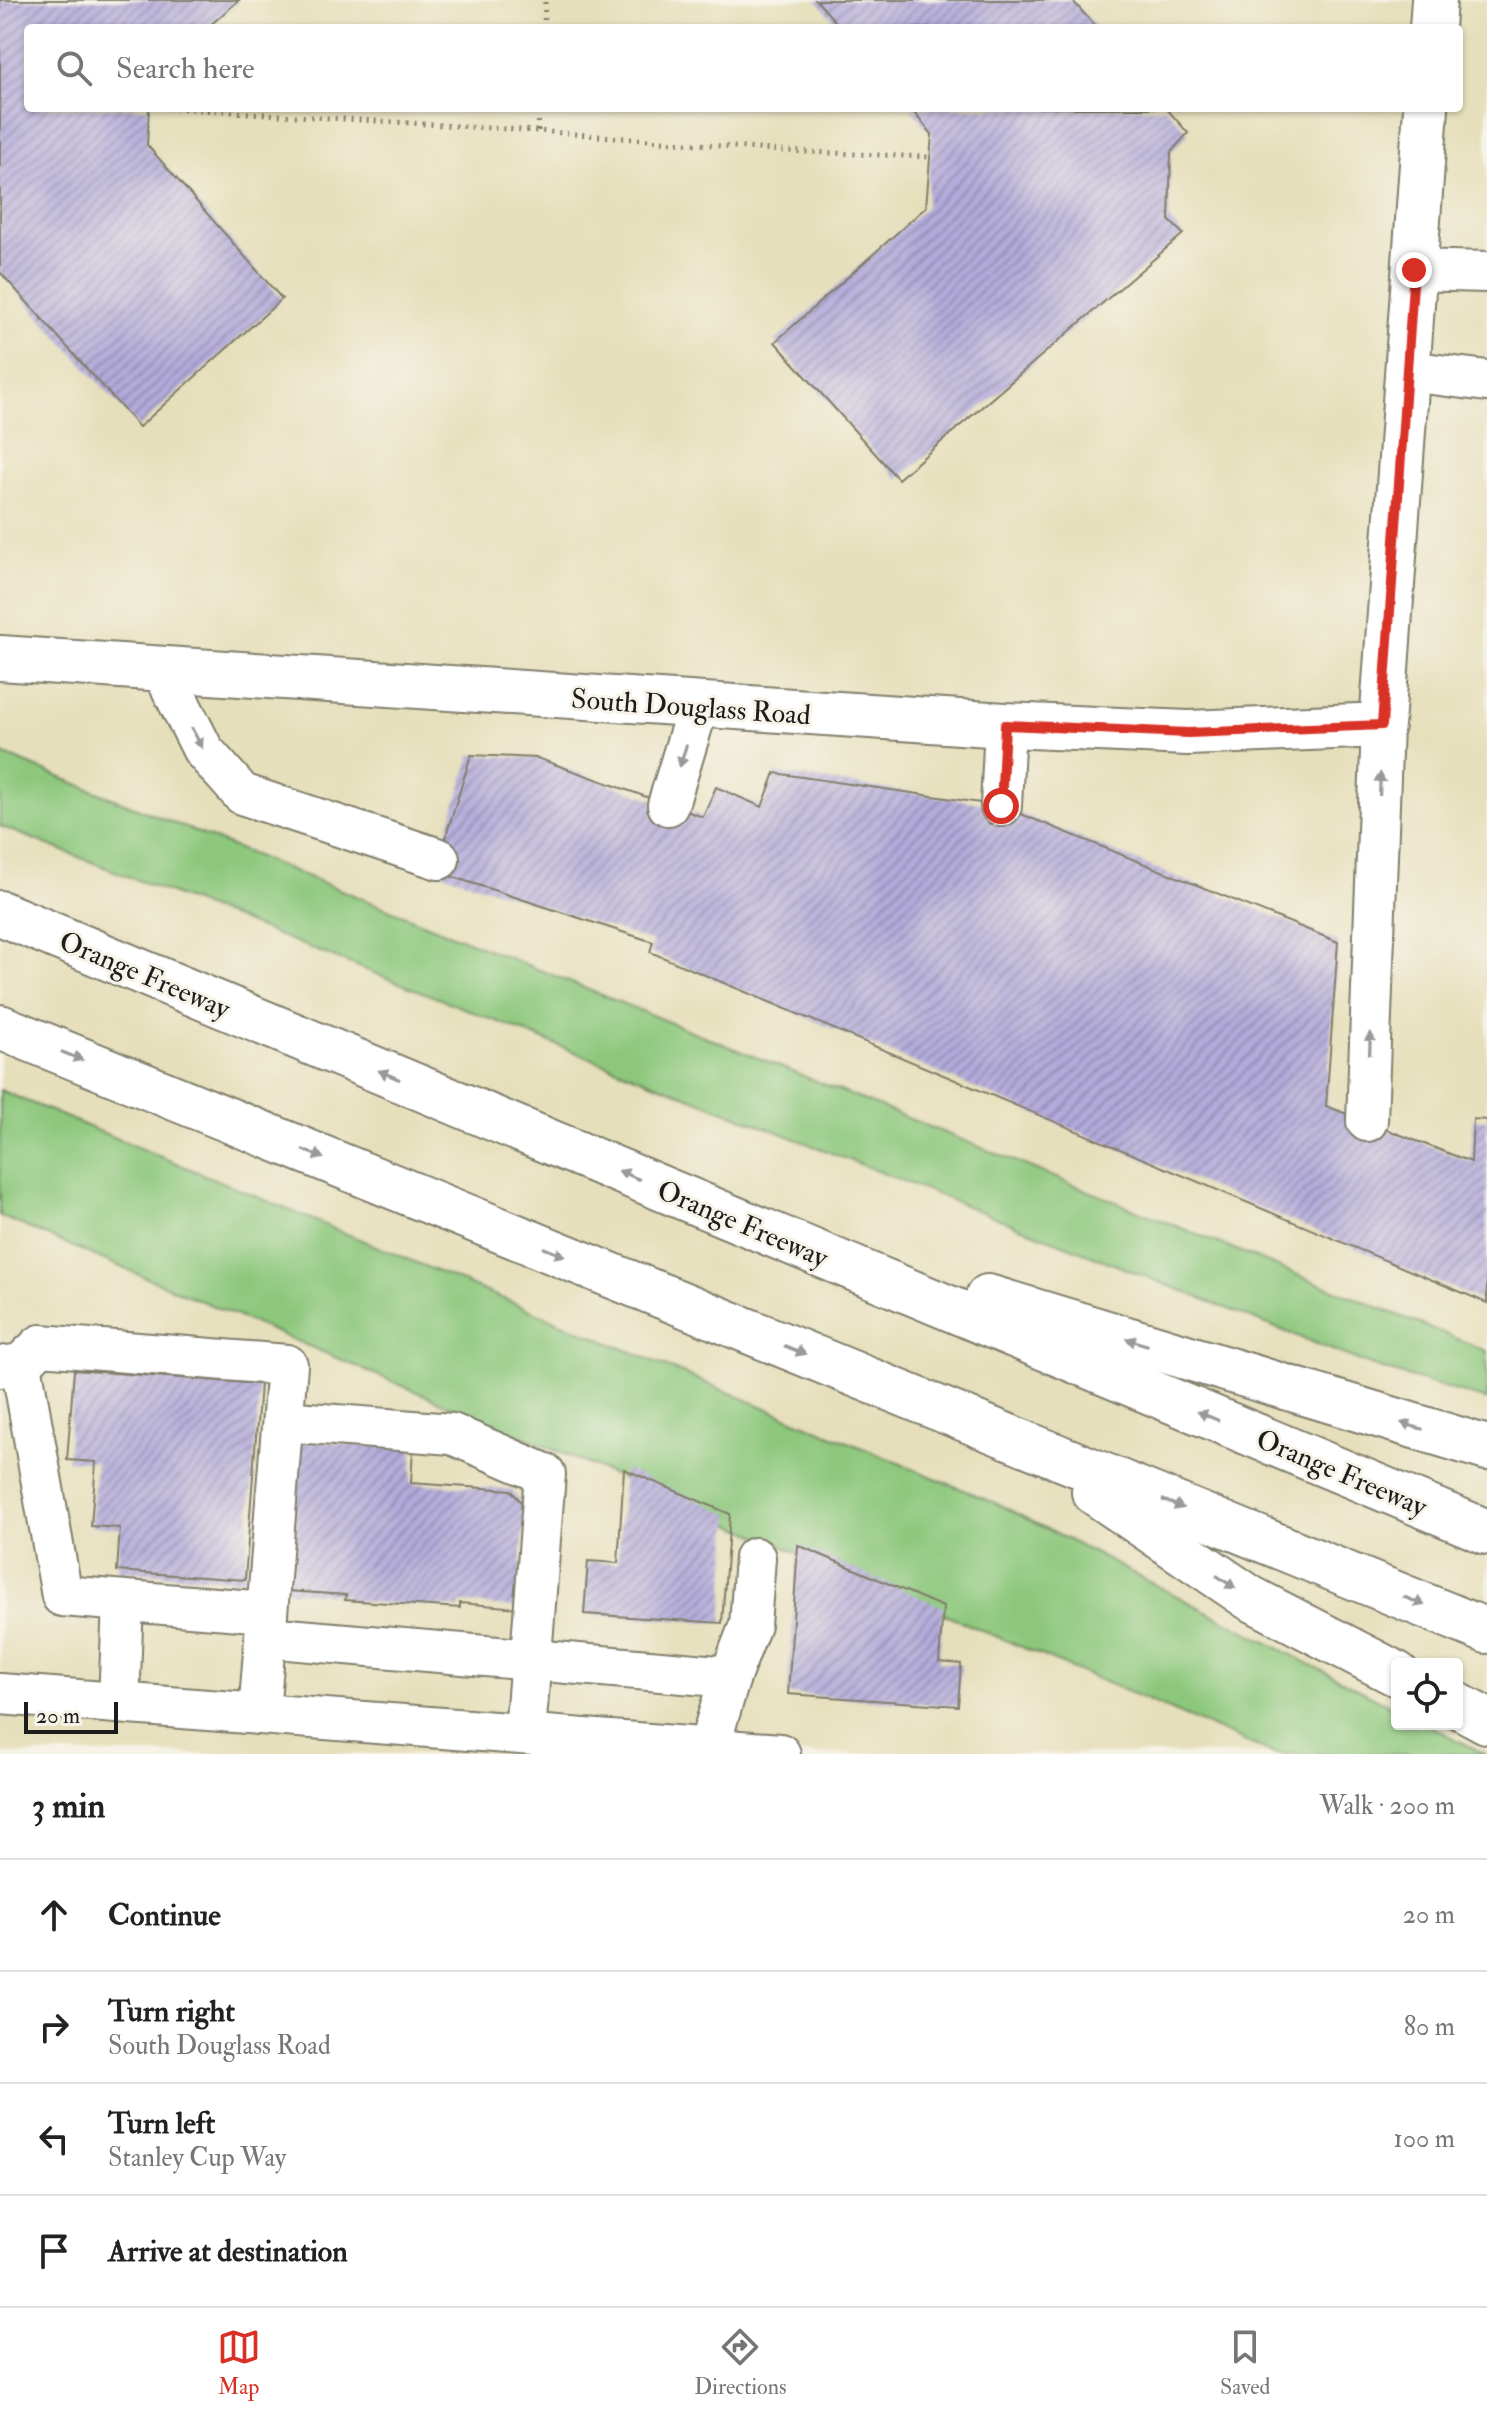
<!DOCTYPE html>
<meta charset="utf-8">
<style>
:root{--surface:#fff;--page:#f6f6f6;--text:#222;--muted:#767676;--line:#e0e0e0;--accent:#d93025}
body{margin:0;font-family:"IM FELL Double Pica",serif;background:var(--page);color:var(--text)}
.controls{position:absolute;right:24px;bottom:24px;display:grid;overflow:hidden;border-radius:8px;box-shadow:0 2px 6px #0004}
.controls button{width:72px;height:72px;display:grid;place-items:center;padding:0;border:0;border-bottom:2px solid var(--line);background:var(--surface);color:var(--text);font:40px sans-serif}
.scale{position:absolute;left:24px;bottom:20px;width:94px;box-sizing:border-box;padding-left:8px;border:4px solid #1c1c1c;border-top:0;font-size:22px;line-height:28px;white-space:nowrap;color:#1c1c1c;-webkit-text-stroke:6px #f7f3e8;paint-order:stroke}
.stop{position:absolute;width:24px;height:24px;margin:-18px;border:6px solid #d93025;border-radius:50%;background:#fff}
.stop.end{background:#d93025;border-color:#fff;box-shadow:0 2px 8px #0008}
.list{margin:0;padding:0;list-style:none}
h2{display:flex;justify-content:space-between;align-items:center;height:104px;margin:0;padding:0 32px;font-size:34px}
h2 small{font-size:26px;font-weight:400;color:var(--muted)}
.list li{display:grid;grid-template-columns:52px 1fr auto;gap:24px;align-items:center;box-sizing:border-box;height:112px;padding:0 32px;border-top:2px solid var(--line)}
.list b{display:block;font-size:30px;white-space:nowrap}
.list p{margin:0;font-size:26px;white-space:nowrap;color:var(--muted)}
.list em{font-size:26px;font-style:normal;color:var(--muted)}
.icon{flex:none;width:44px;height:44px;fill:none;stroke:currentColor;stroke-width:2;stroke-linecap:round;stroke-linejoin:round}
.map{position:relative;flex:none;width:1487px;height:1754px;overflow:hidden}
.search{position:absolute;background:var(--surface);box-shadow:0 2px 6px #0004;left:24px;right:24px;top:24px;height:88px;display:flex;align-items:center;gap:20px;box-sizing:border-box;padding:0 28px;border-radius:8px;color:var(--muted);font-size:30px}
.sheet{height:552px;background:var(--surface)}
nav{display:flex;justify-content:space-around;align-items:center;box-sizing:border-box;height:112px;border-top:2px solid var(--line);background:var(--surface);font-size:22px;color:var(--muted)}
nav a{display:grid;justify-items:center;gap:4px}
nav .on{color:var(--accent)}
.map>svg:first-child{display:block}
</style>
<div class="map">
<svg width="1487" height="1754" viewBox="0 0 1487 1754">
<defs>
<pattern id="building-hatch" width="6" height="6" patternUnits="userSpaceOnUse" patternTransform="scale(2)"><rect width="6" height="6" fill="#b2aada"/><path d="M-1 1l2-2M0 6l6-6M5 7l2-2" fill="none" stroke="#908ab0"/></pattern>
</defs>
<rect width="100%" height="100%" fill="#f7f3e8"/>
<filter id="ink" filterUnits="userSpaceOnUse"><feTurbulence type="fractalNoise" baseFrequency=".0125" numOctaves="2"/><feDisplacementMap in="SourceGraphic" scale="16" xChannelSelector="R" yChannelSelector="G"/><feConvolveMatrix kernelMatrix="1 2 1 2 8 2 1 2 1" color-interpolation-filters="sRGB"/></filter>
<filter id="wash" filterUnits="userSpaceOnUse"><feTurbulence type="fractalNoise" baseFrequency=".006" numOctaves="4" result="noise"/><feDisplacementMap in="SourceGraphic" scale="32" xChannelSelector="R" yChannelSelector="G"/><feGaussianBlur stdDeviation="1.8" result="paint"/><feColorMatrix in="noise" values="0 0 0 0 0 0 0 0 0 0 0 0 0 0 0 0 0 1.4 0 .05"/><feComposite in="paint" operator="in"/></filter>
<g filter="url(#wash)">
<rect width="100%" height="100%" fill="#e6dfbb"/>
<g fill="#8cc77c" stroke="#54724c" stroke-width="2">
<polygon points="0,753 1487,1351 1487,1400 1373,1366 0,826"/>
<polygon points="0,1090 1000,1505 1397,1709 1397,1724 1426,1724 1485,1754 1275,1754 0,1216"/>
</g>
<g id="blocks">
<g fill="url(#building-hatch)">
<polygon points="0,0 239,0 207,28 28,28 28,108 149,108 147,145 282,299 139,427 0,272"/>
<polygon points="816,0 1072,0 1097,28 841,28"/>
<polygon points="910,108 1166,108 1188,133 1171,152 1169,220 1183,234 898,479 775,342 926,207 932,134"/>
<polygon points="471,755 537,758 703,817 716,787 762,807 775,773 1001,806 1338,942 1326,1106 1471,1162 1473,1119 1487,1120 1487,1303 650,952 653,942 435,871"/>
<polygon points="74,1370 260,1384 245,1580 117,1571 120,1528 91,1526 96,1462 67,1460"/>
<polygon points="298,1440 413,1448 411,1483 511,1490 525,1507 518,1608 460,1603 460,1608 345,1600 346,1595 287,1591"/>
<polygon points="624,1469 730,1514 722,1623 584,1614 588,1561 618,1563"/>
<polygon points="798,1545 943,1607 939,1662 961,1664 958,1706 788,1694"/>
</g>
</g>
</g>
<g filter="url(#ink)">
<use href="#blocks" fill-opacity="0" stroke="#817e6c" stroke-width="2"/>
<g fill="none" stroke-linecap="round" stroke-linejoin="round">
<defs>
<g id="minor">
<polyline points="1414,270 1487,272"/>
<polyline points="1408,371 1487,381"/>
<polyline points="162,669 203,750 242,794 439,859"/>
<polyline points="668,805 698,706"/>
<polyline points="1001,806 1005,725"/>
<polyline points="1367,1121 1382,725"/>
<polyline points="21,1364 62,1596 267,1612"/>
<polyline points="0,1367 21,1364 41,1345 287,1365 259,1714"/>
<polyline points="283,1421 452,1434 545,1474 525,1734"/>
<polyline points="265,1637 730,1677 709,1747"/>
<polyline points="730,1677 750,1625 755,1558"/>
<polyline points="0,1694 780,1754"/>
<polyline points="119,1703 123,1601"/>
</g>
<g id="major">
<polyline points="1432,28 1434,0"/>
<polyline points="0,658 1005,725 1188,733 1382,725 1426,108"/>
</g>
<g id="highway">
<polyline points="0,913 1487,1532"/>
<polyline points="0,1027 1487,1631"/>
<polyline points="988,1297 1487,1448"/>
<polyline points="1094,1492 1250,1598 1397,1674"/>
<polyline points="1457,1705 1487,1721"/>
</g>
</defs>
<use href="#minor" stroke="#817e6c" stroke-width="44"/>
<use href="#major" stroke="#817e6c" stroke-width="48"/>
<use href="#highway" stroke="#817e6c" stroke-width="48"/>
<g stroke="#817e6c" stroke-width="5" stroke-dasharray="2 6" stroke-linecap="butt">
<polyline points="544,28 545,0"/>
<polyline points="167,108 538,131 783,151 930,157"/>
<polyline points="538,131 539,108"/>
</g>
<use href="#minor" stroke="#fff" stroke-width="40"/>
<use href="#major" stroke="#fff" stroke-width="44"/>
<use href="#highway" stroke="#fff" stroke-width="44"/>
</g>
<defs><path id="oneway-solid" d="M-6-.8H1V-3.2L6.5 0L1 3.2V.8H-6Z" transform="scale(2)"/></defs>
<g fill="#999">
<use href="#oneway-solid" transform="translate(197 738) rotate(62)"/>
<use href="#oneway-solid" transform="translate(683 756) rotate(107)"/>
<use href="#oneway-solid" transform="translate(1380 784) rotate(-88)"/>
<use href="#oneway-solid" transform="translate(1370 1043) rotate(-88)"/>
<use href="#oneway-solid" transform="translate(72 1056) rotate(22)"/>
<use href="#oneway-solid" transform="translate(389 1075) rotate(-157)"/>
<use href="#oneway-solid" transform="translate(313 1154) rotate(22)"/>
<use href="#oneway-solid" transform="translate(629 1175) rotate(-157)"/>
<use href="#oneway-solid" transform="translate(554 1252) rotate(22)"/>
<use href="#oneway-solid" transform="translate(1137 1342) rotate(-163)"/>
<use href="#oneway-solid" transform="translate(795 1350) rotate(22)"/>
<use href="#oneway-solid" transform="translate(1208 1416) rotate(-157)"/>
<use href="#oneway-solid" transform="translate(1412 1426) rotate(-163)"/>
<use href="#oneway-solid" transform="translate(1173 1504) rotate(22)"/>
<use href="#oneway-solid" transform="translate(1226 1582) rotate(34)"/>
<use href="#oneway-solid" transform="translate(1414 1601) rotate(22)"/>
</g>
</g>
<g fill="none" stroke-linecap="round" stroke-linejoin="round" filter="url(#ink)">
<polyline stroke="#d93025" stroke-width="10" points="1001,806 1005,725 1188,733 1382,725 1414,270"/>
</g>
<g text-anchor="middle" stroke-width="6" stroke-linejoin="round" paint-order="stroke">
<g font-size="28" fill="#1c1c1c" stroke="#f7f3e8">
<text transform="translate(691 706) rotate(4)" y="10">South Douglass Road</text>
<text transform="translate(145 974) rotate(23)" y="10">Orange Freeway</text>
<text transform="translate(743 1223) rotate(23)" y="10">Orange Freeway</text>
<text transform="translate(1342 1472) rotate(23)" y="10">Orange Freeway</text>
</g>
</g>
</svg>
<div class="controls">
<button><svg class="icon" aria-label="locate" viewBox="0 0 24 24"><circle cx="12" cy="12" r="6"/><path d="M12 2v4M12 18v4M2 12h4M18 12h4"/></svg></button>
</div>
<div class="scale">20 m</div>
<div class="stop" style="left:1001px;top:806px"></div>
<div class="stop end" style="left:1414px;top:270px"></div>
<div class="search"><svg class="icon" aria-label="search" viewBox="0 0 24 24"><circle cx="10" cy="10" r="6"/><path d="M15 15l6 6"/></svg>Search here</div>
</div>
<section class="sheet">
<h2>3 min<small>Walk · 200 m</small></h2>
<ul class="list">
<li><svg class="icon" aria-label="ahead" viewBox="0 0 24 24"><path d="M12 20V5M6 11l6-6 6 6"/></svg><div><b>Continue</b></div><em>20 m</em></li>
<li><svg class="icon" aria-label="right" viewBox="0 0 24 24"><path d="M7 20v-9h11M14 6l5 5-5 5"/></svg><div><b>Turn right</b><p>South Douglass Road</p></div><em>80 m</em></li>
<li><svg class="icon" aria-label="left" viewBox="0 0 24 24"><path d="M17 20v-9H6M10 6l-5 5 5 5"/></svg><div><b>Turn left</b><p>Stanley Cup Way</p></div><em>100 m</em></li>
<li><svg class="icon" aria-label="arrive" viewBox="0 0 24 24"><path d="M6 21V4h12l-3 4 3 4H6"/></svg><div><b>Arrive at destination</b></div></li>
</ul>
</section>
<nav>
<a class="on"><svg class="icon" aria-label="map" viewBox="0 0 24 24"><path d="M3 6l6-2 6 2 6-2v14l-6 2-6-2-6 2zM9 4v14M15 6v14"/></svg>Map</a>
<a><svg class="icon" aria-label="directions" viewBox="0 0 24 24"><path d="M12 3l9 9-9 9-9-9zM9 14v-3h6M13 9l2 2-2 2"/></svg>Directions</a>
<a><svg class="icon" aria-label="saved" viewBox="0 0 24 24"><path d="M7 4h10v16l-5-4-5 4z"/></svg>Saved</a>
</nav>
